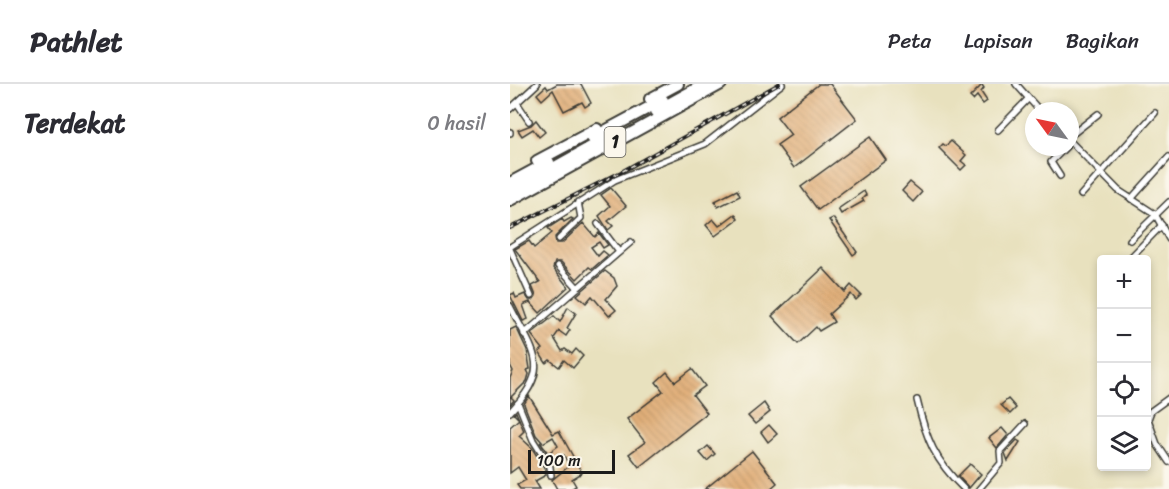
<!DOCTYPE html>
<html lang="id">
<meta charset="utf-8">
<style>
:root{--surface:#fff;--page:#f2f2f3;--text:#2b2b33;--muted:#7c7c81;--line:#e1e1e2}
body{margin:0;font-family:Sriracha,sans-serif;background:var(--page);color:var(--text)}
.controls{position:absolute;right:18px;bottom:18px;display:grid;overflow:hidden;border-radius:6px;box-shadow:0 3px 9px #0003}
.controls button{width:54px;height:54px;display:grid;place-items:center;padding:0;border:0;border-bottom:2px solid var(--line);background:var(--surface);color:var(--text);font:30px sans-serif}
.compass{position:absolute;left:515px;top:18px;width:54px;height:54px;border-radius:50%;background:var(--surface);box-shadow:0 3px 9px #0003;rotate:303deg}
.scale{position:absolute;left:18px;bottom:15px;width:87px;box-sizing:border-box;padding-left:6px;border:3px solid #1c1c1c;border-top:0;font-size:16px;line-height:21px;white-space:nowrap;color:#1c1c1c;-webkit-text-stroke:4px #fbf7ec;paint-order:stroke}
.list{margin:0;padding:0;list-style:none}
h2{display:flex;justify-content:space-between;align-items:center;height:78px;margin:0;padding:0 24px;font-size:26px}
h2 small{font-size:20px;font-weight:400;color:var(--muted)}
.icon{flex:none;width:33px;height:33px;fill:none;stroke:currentColor;stroke-width:2;stroke-linecap:round;stroke-linejoin:round}
.map{position:relative;flex:none;width:659px;height:405px;overflow:hidden}
header{display:flex;align-items:center;gap:36px;box-sizing:border-box;height:84px;padding:0 30px;background:var(--surface);border-bottom:2px solid var(--line)}
header strong{font-size:28px}
nav{display:flex;gap:33px;margin-inline-start:auto;font-size:21px}
main{display:flex}
aside{flex:1;background:var(--surface)}
.map>svg:first-child{display:block}
</style>
<header>
<strong>Pathlet</strong>
<nav><a>Peta</a><a>Lapisan</a><a>Bagikan</a></nav>
</header>
<main>
<aside>
<h2>Terdekat<small>0 hasil</small></h2>
<ul class="list">
</ul>
</aside>
<div class="map">
<svg width="659" height="405" viewBox="0 0 659 405">
<defs>
<pattern id="building-back-hatch" width="6" height="6" patternUnits="userSpaceOnUse" patternTransform="scale(1.5)"><rect width="6" height="6" fill="#e1af79"/><path d="M-1 5l2 2M0 0l6 6M5-1l2 2" fill="none" stroke="#c09668"/></pattern>
</defs>
<rect width="100%" height="100%" fill="#fbf7ec"/>
<filter id="ink" filterUnits="userSpaceOnUse"><feTurbulence type="fractalNoise" baseFrequency=".0167" numOctaves="2"/><feDisplacementMap in="SourceGraphic" scale="12" xChannelSelector="R" yChannelSelector="G"/><feConvolveMatrix kernelMatrix="1 2 1 2 8 2 1 2 1" color-interpolation-filters="sRGB"/></filter>
<filter id="wash" filterUnits="userSpaceOnUse"><feTurbulence type="fractalNoise" baseFrequency=".008" numOctaves="4" result="noise"/><feDisplacementMap in="SourceGraphic" scale="24" xChannelSelector="R" yChannelSelector="G"/><feGaussianBlur stdDeviation="1.35" result="paint"/><feColorMatrix in="noise" values="0 0 0 0 0 0 0 0 0 0 0 0 0 0 0 0 0 1.4 0 .05"/><feComposite in="paint" operator="in"/></filter>
<g filter="url(#wash)">
<rect width="100%" height="100%" fill="#e8e1be"/>
<g id="blocks">
<g fill="url(#building-back-hatch)">
<polygon points="47,0 71,0 81,19 75,23 72,18 54,27 43,6 32,16 27,10 36,2 38,5"/>
<polygon points="309,0 320,0 347,35 284,84 267,61 281,51 267,33"/>
<polygon points="472,1 474,4 471,8 477,17 473,20 467,12 463,16 460,13"/>
<polygon points="26,36 35,48 29,53 23,45 12,52 8,46 21,41"/>
<polygon points="360,53 376,76 308,126 291,103"/>
<polygon points="441,57 456,71 451,77 456,81 451,86 429,64 433,60 436,62"/>
<polygon points="400,98 412,108 403,118 392,107"/>
<polygon points="101,104 116,122 98,137 103,142 98,146 89,132 100,122 91,111"/>
<polygon points="227,106 230,112 208,123 205,117"/>
<polygon points="354,107 356,111 352,115 354,117 331,130 328,125"/>
<polygon points="225,130 228,135 205,152 196,141 203,135 209,142"/>
<polygon points="61,134 63,135 45,153 46,159 52,159 73,139 85,153 89,149 98,161 93,164 89,158 81,163 88,172 93,167 98,171 82,185 79,183 67,195 51,178 45,178 43,184 58,203 30,229 20,218 13,221 18,235 13,237 0,211 4,209 6,214 15,210 19,216 23,216 26,212 22,202 30,198 5,165 19,157 24,164 42,149 38,144 52,135 54,138"/>
<polygon points="323,134 347,168 343,171 319,136"/>
<polygon points="313,184 335,208 341,201 351,211 346,216 341,210 319,230 324,238 309,247 306,243 288,260 262,232"/>
<polygon points="95,187 104,194 107,202 96,215 106,226 99,232 82,212 76,219 67,211"/>
<polygon points="58,223 66,229 57,244 60,246 56,252 49,247 44,254 52,267 55,265 62,270 66,265 73,272 63,284 54,276 49,283 40,276 36,279 29,268 33,265 21,250 44,232 50,238"/>
<polygon points="6,243 17,266 20,285 17,286 19,290 17,297 1,313 4,316 0,321 0,294 3,287 0,281 0,246"/>
<polygon points="182,285 195,302 183,311 197,329 129,383 119,370 135,358 117,335 153,307 146,298 157,288 165,298"/>
<polygon points="19,312 43,350 49,347 72,389 62,395 66,402 61,405 47,405 42,396 59,382 54,371 43,378 30,358 38,369 48,362 43,353 33,359 26,351 14,320"/>
<polygon points="498,315 506,324 500,330 491,321"/>
<polygon points="254,319 260,328 245,340 238,332"/>
<polygon points="6,328 14,347 9,352 22,364 35,385 36,391 25,397 30,405 10,405 7,401 16,396 8,383 0,389 0,343 9,335 4,330"/>
<polygon points="259,341 267,350 258,358 251,348"/>
<polygon points="492,344 498,351 487,364 479,354"/>
<polygon points="507,356 510,358 498,377 495,369"/>
<polygon points="198,362 205,370 197,377 190,369"/>
<polygon points="242,367 267,399 260,405 195,405"/>
<polygon points="460,380 471,390 459,404 448,392"/>
</g>
</g>
</g>
<g filter="url(#ink)">
<use href="#blocks" fill-opacity="0" stroke="#3b3a34" stroke-width="1.5"/>
<g fill="none" stroke-linecap="round" stroke-linejoin="round">
<defs>
<g id="minor">
<polyline points="506,0 530,27"/>
<polyline points="7,19 19,37"/>
<polyline points="0,25 27,0"/>
<polyline points="488,46 518,15"/>
<polyline points="0,48 0,49"/>
<polyline points="560,52 588,30"/>
<polyline points="560,57 608,106 645,130 659,155"/>
<polyline points="550,92 541,78 556,63"/>
<polyline points="571,111 645,29"/>
<polyline points="621,115 659,73"/>
<polyline points="88,140 109,168"/>
<polyline points="49,155 71,134 68,118"/>
<polyline points="620,156 659,118"/>
<polyline points="0,163 105,96 195,60 272,0"/>
<polyline points="0,165 21,212"/>
<polyline points="618,176 652,141"/>
<polyline points="48,182 67,203"/>
<path d="M0 222C24 270 43 283 0 328"/>
<polyline points="14,250 121,158"/>
<polyline points="659,314 641,327 638,335 647,360 659,378"/>
<path d="M407 316C416 355 425 377 454 405"/>
<polyline points="8,319 23,356 40,383 41,391"/>
<polyline points="469,405 491,379 490,367 515,340"/>
</g>
<g id="motorway">
<polyline points="140,15 168,0"/>
<polyline points="146,27 195,0"/>
<polyline points="82,54 153,16"/>
<polyline points="27,77 87,45"/>
<polyline points="0,99 39,78"/>
<polyline points="0,108 95,55"/>
<polyline points="0,116 211,0"/>
</g>
</defs>
<use href="#minor" stroke="#3b3a34" stroke-width="8"/>
<use href="#motorway" stroke="#3b3a34" stroke-width="14"/>
<use href="#minor" stroke="#fff" stroke-width="5"/>
<use href="#motorway" stroke="#fff" stroke-width="10"/>
<defs>
<polyline id="rail" points="0,144 111,88 269,0"/>
</defs>
<use href="#rail" stroke="#1c1c1c" stroke-width="4"/>
<use href="#rail" stroke="#fbf7ec" stroke-width="1.5" stroke-dasharray="4.5" stroke-linecap="butt"/>
</g>
</g>
<g text-anchor="middle" stroke-width="5" stroke-linejoin="round" paint-order="stroke">
<rect fill="#fbf7ec" stroke="#5f5e5a" stroke-width="1.5" x="94.5" y="43" width="21" height="30" rx="4.5"/>
<g font-size="18" font-weight="bold" fill="#1c1c1c">
<text x="105" y="64">1</text>
</g>
</g>
</svg>
<div class="controls">
<button>+</button>
<button>−</button>
<button><svg class="icon" aria-label="locate" viewBox="0 0 24 24"><circle cx="12" cy="12" r="6"/><path d="M12 2v4M12 18v4M2 12h4M18 12h4"/></svg></button>
<button><svg class="icon" aria-label="layers" viewBox="0 0 24 24"><path d="M12 4l9 5-9 5-9-5zM3 14l9 5 9-5"/></svg></button>
</div>
<svg class="compass" viewBox="-18 -18 36 36"><path d="M0-13l5 13h-10z" fill="#e53935"/><path d="M0 13l5-13h-10z" fill="#7c7c81"/></svg>
<div class="scale">100 m</div>
</div>
</main>
